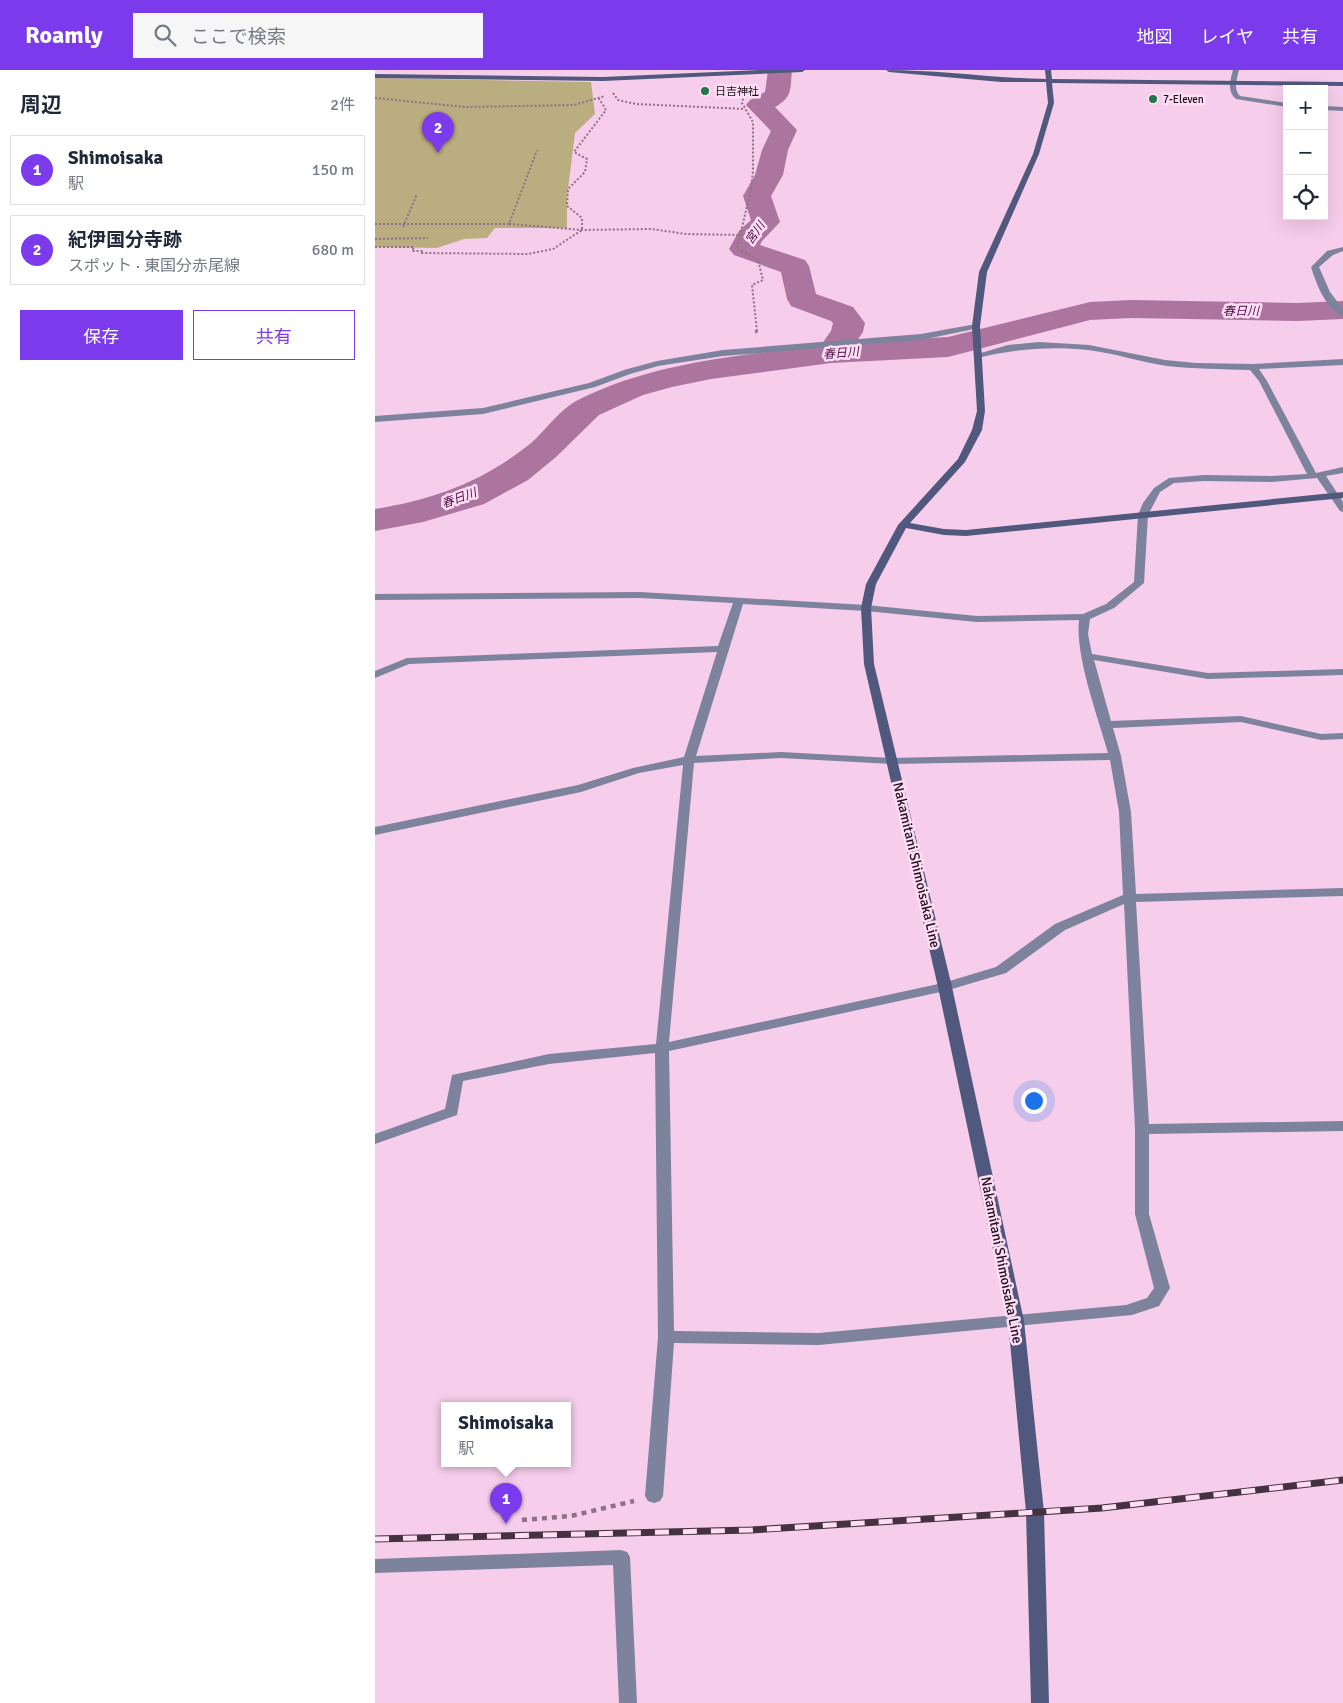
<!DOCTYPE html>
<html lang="ja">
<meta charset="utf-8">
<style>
:root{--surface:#fff;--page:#f6f6f7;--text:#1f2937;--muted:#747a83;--line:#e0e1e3;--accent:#7c3aed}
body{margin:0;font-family:Signika,"Noto Sans JP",sans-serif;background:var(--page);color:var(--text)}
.controls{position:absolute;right:15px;top:15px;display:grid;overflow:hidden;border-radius:0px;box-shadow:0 5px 20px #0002}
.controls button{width:45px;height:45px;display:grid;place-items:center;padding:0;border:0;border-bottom:1px solid var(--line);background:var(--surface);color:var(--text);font:25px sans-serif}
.you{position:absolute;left:658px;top:1030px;width:18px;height:18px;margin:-12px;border:4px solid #fff;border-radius:50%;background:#1a73e8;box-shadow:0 0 0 8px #1a73e833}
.badge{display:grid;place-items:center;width:32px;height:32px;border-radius:50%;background:var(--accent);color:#fff;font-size:16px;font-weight:700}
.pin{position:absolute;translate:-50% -41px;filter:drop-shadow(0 1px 2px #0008)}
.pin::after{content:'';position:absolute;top:26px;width:18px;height:15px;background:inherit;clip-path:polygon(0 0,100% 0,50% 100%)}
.popup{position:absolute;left:66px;top:1332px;width:130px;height:65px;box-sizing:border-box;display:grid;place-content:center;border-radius:0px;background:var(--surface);filter:drop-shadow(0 1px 4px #0005);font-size:16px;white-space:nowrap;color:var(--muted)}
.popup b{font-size:19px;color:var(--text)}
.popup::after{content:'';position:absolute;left:50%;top:100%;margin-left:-10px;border:10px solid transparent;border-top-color:var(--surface)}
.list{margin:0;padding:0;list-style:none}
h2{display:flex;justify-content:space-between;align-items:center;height:65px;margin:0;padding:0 20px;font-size:21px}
h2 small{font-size:16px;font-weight:400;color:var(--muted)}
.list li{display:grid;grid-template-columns:32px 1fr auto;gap:15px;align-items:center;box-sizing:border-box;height:70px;margin:0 10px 10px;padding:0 10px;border:1px solid var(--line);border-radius:0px}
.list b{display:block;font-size:19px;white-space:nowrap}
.list p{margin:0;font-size:16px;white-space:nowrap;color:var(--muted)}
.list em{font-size:16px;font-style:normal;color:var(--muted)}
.actions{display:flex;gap:10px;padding:15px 20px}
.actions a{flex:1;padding:11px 0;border:1px solid var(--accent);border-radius:0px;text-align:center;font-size:18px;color:var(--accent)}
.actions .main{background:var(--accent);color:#fff}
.icon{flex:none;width:28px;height:28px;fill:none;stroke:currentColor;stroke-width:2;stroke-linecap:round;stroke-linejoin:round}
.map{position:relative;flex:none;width:968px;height:1633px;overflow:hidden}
header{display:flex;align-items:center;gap:30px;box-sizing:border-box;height:70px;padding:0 25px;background:var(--accent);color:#fff}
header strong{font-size:24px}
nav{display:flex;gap:28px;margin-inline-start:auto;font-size:18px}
.search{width:350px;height:45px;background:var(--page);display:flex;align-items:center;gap:12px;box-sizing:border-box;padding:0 18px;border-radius:0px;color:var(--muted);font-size:19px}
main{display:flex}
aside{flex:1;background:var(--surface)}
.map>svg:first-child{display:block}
</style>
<header>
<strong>Roamly</strong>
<div class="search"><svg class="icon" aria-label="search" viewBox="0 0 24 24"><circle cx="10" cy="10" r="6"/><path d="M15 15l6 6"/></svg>ここで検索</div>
<nav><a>地図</a><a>レイヤ</a><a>共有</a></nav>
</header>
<main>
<aside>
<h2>周辺<small>2件</small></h2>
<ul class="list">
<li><span class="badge">1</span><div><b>Shimoisaka</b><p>駅</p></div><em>150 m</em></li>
<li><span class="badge">2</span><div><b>紀伊国分寺跡</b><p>スポット · 東国分赤尾線</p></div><em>680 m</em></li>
</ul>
<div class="actions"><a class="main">保存</a><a>共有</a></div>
</aside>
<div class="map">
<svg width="968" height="1633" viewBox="0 0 968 1633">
<rect width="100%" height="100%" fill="#f6cdeb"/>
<polygon fill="#baae80" points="0,8 216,12 220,44 200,63 192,127 192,158 120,158 112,168 89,169 62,178 0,177"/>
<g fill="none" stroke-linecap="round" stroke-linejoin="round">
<path fill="#ac759f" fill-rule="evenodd" d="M393 0H417C415 19 418 27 400 37L422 60 413 80 408 105 396 126 405 152 387 171 385 175 430 190 434 196 441 224 478 237 490 253 488 262 481 272 573 267 715 232 756 230 922 233 968 231V249L922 251 756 248 715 250 573 287 456 293 336 309 297 317 268 325 224 345 181 387 153 410 109 434 48 452 0 461V439C60 429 107 412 155 374 170 361 186 338 203 330 278 292 363 286 446 275L456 261 458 253 456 251 416 236 412 229 406 202 359 185 354 179 364 161 376 150 368 126 380 105 387 80 396 61 371 35 375 30 390 22Z"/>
<g stroke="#8d7185" stroke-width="2" stroke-dasharray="2 2" stroke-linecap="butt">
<polyline points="371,17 367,33 378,52 378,101 376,119 362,179 383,190 388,210 377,215 382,261"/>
<polyline points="238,23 243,30 261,34 370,39"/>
<polyline points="0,28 90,37 199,35 230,26"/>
<polyline points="0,154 134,154 162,80"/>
<polyline points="134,154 207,160 276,159 311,164 365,165"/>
<polyline points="28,157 42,124"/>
<polyline points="0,169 53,168"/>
<polyline points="0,177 39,177 37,181 48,181 47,183 153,184 178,179 207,160 207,148 192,136 193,119 210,102 212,89 199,82 231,40 223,27"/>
</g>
<polyline stroke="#8d7185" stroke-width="2.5" stroke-dasharray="3 3" stroke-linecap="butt" points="381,260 382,266"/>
<polyline stroke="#8d7185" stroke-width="4.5" stroke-dasharray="5 5" stroke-linecap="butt" points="147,1450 196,1446 259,1431"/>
<g fill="#7d829d" fill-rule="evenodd">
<path d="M858 0H864C862 8 858 20 865 26L912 33V37L861 29C852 21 855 11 858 0Z"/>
<polygon points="949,36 968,37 968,41 949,40"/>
<path d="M968 177V181L958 185 944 197 955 222 968 239V246C951 240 941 213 936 197L952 181Z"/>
<polygon points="601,254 605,256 604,258 546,270 348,286 283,296 255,304 220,317 108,344 0,352 0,346 108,338 214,313 249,300 282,291 348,280 546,264"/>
<path d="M664 272 714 275 790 290 821 293 878 294 968 289V295L884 299 892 311 941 403 968 397V403L951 406 968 432V442L965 441 942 408 897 412 829 411 799 413 785 422 773 445 769 513 739 538 715 549 713 564 717 584 833 603 968 599V605L833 609 719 590 736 651 866 646 946 664 968 663V669L946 670 866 652 738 658 746 686 756 742 761 824 968 818V826L761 832 774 1054 968 1051V1061L774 1064V1144L795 1218 784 1236 757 1245 444 1275 299 1273 288 1426 285 1431 279 1433 273 1431 270 1426 283 1267 280 983 174 994 88 1011 82 1045 0 1074V1064L70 1039 77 1005 174 984 281 974 308 695 264 703 206 722 0 765V757L203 715 258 698 309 687 342 582 34 594 0 608V601L32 588 343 576 358 533 265 528 0 530V524L265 522 491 535 602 546 708 544 731 534 759 512 763 445 768 433 779 418 794 408 829 405 897 406 932 404 884 311 875 300C847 299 819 299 792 296 765 292 739 283 713 280 675 276 640 279 603 288L599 285 633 275ZM368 534 491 541 602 552 704 550C700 586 723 647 733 683L517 688 406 682 321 686ZM406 688 517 694 735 690 744 742 748 825 680 854 621 897 568 913 294 972 319 693ZM749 834 760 1059V1144L779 1218 772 1228 751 1235 444 1263 299 1261 294 981 570 921 631 903 690 860Z"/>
<polygon points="246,1480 252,1482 255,1487 262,1633 244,1633 238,1495 0,1503 0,1489"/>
</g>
<g fill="#51587d" fill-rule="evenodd">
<polygon points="385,0 430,0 427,2 228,11 0,8 0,4 228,7"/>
<path d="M511 0C564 0 617 8 671 9L670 0H676L677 9 968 12V16L677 13 679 33 664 84 612 202 605 256 610 341 607 360 590 392 535 453 569 459 591 460 968 422V428L591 466 569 465 531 458 501 514 496 538 499 594 577 917 649 1251 669 1442 674 1633H656L651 1442 633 1251 563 917 489 594 486 538 491 514 523 455 583 389 597 360 602 341 597 256 604 202 658 84 673 33 671 12H626L514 2Z"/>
</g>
<defs>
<polyline id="rail" points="0,1469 376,1460 727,1438 968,1410"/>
</defs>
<use href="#rail" stroke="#453241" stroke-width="7"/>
<use href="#rail" stroke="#feddf5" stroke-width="5" stroke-dasharray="14" stroke-linecap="butt"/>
</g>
<g fill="#207648" stroke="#feddf5" stroke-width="2">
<circle cx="330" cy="21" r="5"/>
<circle cx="778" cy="29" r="5"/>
</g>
<g text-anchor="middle" stroke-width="5" stroke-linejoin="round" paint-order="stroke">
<g font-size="11" fill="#1c0e19" stroke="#feddf5" text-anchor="start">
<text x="340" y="25">日吉神社</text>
<text x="788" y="33">7-Eleven</text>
</g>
<g font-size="12" font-style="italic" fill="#4d0842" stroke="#feddf5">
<text transform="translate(380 163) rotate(-54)" y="4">宮川</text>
<text x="866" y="245">春日川</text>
<text transform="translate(466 283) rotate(-5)" y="4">春日川</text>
<text transform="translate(84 428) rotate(-20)" y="4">春日川</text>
</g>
<g font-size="14" fill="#1c0e19" stroke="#feddf5">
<text transform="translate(542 795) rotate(77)" y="5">Nakamitani Shimoisaka Line</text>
<text transform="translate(627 1190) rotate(79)" y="5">Nakamitani Shimoisaka Line</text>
</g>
</g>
</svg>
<div class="controls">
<button>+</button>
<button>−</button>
<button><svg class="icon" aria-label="locate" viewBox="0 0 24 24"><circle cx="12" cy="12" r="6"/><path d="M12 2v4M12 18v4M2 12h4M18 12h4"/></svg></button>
</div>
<div class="you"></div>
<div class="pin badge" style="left:131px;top:1454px">1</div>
<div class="popup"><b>Shimoisaka</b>駅</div>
<div class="pin badge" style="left:63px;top:83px">2</div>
</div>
</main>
